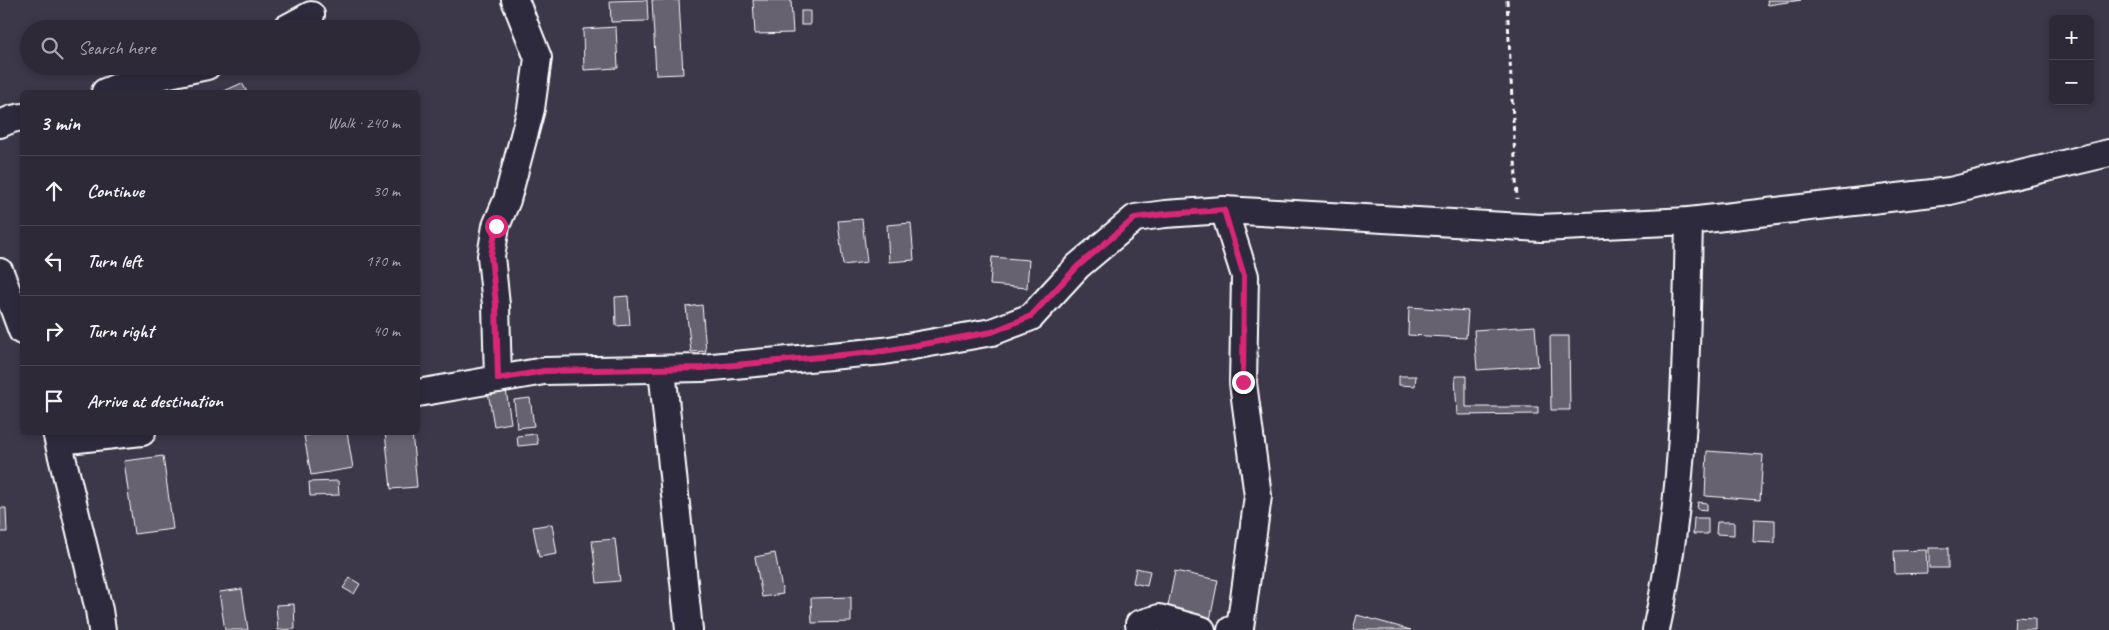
<!DOCTYPE html>
<meta charset="utf-8">
<style>
:root{--surface:#2d2937;--page:#35313f;--text:#f1f3f6;--muted:#a7a6ad;--line:#484552}
body{margin:0;font-family:Caveat,sans-serif;background:var(--page);color:var(--text)}
.controls{position:absolute;right:15px;top:15px;display:grid;overflow:hidden;border-radius:8px;box-shadow:0 2px 8px #0003}
.controls button{width:45px;height:45px;display:grid;place-items:center;padding:0;border:0;border-bottom:1px solid var(--line);background:var(--surface);color:var(--text);font:25px sans-serif}
.stop{position:absolute;width:15px;height:15px;margin:-11px;border:4px solid #db2777;border-radius:50%;background:#fff}
.stop.end{background:#db2777;border-color:#fff;box-shadow:0 1px 5px #0008}
.list{margin:0;padding:0;list-style:none}
h2{display:flex;justify-content:space-between;align-items:center;height:65px;margin:0;padding:0 20px;font-size:21px}
h2 small{font-size:16px;font-weight:400;color:var(--muted)}
.list li{display:grid;grid-template-columns:32px 1fr auto;gap:15px;align-items:center;box-sizing:border-box;height:70px;padding:0 20px;border-top:1px solid var(--line)}
.list b{display:block;font-size:19px;white-space:nowrap}
.list em{font-size:16px;font-style:normal;color:var(--muted)}
.icon{flex:none;width:28px;height:28px;fill:none;stroke:currentColor;stroke-width:2;stroke-linecap:round;stroke-linejoin:round}
.map{position:relative;flex:none;width:2109px;height:630px;overflow:hidden}
.search{position:absolute;background:var(--surface);box-shadow:0 2px 8px #0003;left:20px;top:20px;width:400px;height:55px;display:flex;align-items:center;gap:12px;box-sizing:border-box;padding:0 18px;border-radius:28px;color:var(--muted);font-size:19px}
.panel{position:absolute;background:var(--surface);box-shadow:0 2px 8px #0003;left:20px;top:90px;width:400px;height:345px;border-radius:8px}
.map>svg:first-child{display:block}
</style>
<div class="map">
<svg width="2109" height="630" viewBox="0 0 2109 630">
<rect width="100%" height="100%" fill="#3c3749"/>
<filter id="ink" filterUnits="userSpaceOnUse"><feTurbulence type="fractalNoise" baseFrequency=".02" numOctaves="2"/><feDisplacementMap in="SourceGraphic" scale="10" xChannelSelector="R" yChannelSelector="G"/><feConvolveMatrix kernelMatrix="1 2 1 2 8 2 1 2 1" color-interpolation-filters="sRGB"/></filter>
<g filter="url(#ink)">
<g fill="#666270" stroke="#fff">
<polygon points="647,0 648,21 611,22 610,1"/>
<polygon points="652,0 679,0 683,74 656,75"/>
<polygon points="753,0 791,0 793,33 755,34"/>
<polygon points="1767,0 1801,0 1768,5"/>
<rect x="801" y="11" width="9" height="14"/>
<polygon points="616,27 618,68 584,70 583,29"/>
<polygon points="242,83 247,92 222,92"/>
<polygon points="862,219 867,262 843,265 838,221"/>
<polygon points="911,223 914,260 889,262 887,225"/>
<polygon points="992,257 1029,260 1027,288 990,285"/>
<polygon points="628,296 630,325 616,326 615,297"/>
<polygon points="702,305 706,351 691,352 686,307"/>
<polygon points="1409,307 1468,311 1466,338 1408,335"/>
<polygon points="1535,326 1538,366 1477,370 1474,330"/>
<polygon points="1550,336 1569,336 1570,410 1551,410"/>
<polygon points="1399,376 1416,376 1415,386 1399,385"/>
<polygon points="1455,376 1466,376 1466,407 1538,407 1538,414 1457,415"/>
<polygon points="505,383 511,423 494,426 487,386"/>
<polygon points="530,398 534,426 517,428 514,400"/>
<polygon points="325,432 347,432 353,468 311,475 304,436"/>
<polygon points="385,432 412,432 417,487 391,489"/>
<polygon points="536,434 538,444 518,446 517,436"/>
<polygon points="1707,451 1763,455 1760,500 1705,496"/>
<polygon points="163,456 173,529 134,534 124,461"/>
<polygon points="338,481 339,495 310,496 309,482"/>
<polygon points="1698,502 1707,503 1707,510 1697,509"/>
<polygon points="0,508 6,508 7,532 0,532"/>
<polygon points="1694,518 1708,518 1708,534 1693,534"/>
<polygon points="1754,519 1775,520 1775,543 1753,542"/>
<polygon points="1717,522 1734,522 1734,535 1716,534"/>
<polygon points="552,524 557,554 539,557 533,527"/>
<polygon points="615,539 620,581 597,583 592,541"/>
<rect x="1929" y="548" width="19" height="20"/>
<polygon points="1926,550 1927,573 1895,574 1894,551"/>
<polygon points="775,553 783,594 762,597 755,557"/>
<polygon points="1136,568 1150,571 1147,586 1133,583"/>
<polygon points="1175,571 1218,580 1210,620 1167,611"/>
<polygon points="350,578 360,584 354,594 343,588"/>
<polygon points="242,589 248,630 225,630 219,592"/>
<polygon points="851,597 851,622 812,623 811,598"/>
<polygon points="294,604 295,629 278,630 276,605"/>
<polygon points="1357,615 1411,630 1353,630"/>
<polygon points="2015,617 2035,618 2035,630 2014,630"/>
</g>
<g fill="none" stroke-linecap="round" stroke-linejoin="round">
<defs>
<g id="minor">
<polyline points="285,29 311,15"/>
<polyline points="105,92 127,83 207,66"/>
<polyline points="0,124 12,119 22,117"/>
<polyline points="1224,210 1245,276 1243,383 1258,496 1240,628 1231,630"/>
<polyline points="0,272 22,331"/>
<polyline points="662,369 689,630"/>
<polyline points="498,379 496,305 491,256 496,226 507,200 531,109 538,58 515,0"/>
<polyline points="418,393 544,371 702,368 884,351 992,332 1031,317 1078,266 1135,218 1165,214 1224,210 1541,228 1689,221 1950,191 2109,153"/>
<polyline points="56,432 99,610 102,630"/>
<polyline points="59,441 142,432"/>
<polyline points="1140,630 1139,624 1159,618 1202,630"/>
<path d="M1656 630C1686 495 1686 358 1689 221"/>
</g>
</defs>
<use href="#minor" stroke="#fff" stroke-width="30"/>
<polyline stroke="#fff" stroke-width="3" stroke-dasharray="5 4" stroke-linecap="butt" points="1507,0 1517,199"/>
<use href="#minor" stroke="#2f2a3d" stroke-width="26"/>
</g>
</g>
<g fill="none" stroke-linecap="round" stroke-linejoin="round" filter="url(#ink)">
<polyline stroke="#db2777" stroke-width="6" points="496,226 491,256 496,305 498,379 544,371 702,368 884,351 992,332 1031,316 1078,266 1135,218 1165,214 1224,210 1244,276 1243,382"/>
</g>
</svg>
<div class="controls">
<button>+</button>
<button>−</button>
</div>
<div class="stop" style="left:496px;top:226px"></div>
<div class="stop end" style="left:1243px;top:382px"></div>
<div class="search"><svg class="icon" aria-label="search" viewBox="0 0 24 24"><circle cx="10" cy="10" r="6"/><path d="M15 15l6 6"/></svg>Search here</div>
<section class="panel">
<h2>3 min<small>Walk · 240 m</small></h2>
<ul class="list">
<li><svg class="icon" aria-label="ahead" viewBox="0 0 24 24"><path d="M12 20V5M6 11l6-6 6 6"/></svg><div><b>Continue</b></div><em>30 m</em></li>
<li><svg class="icon" aria-label="left" viewBox="0 0 24 24"><path d="M17 20v-9H6M10 6l-5 5 5 5"/></svg><div><b>Turn left</b></div><em>170 m</em></li>
<li><svg class="icon" aria-label="right" viewBox="0 0 24 24"><path d="M7 20v-9h11M14 6l5 5-5 5"/></svg><div><b>Turn right</b></div><em>40 m</em></li>
<li><svg class="icon" aria-label="arrive" viewBox="0 0 24 24"><path d="M6 21V4h12l-3 4 3 4H6"/></svg><div><b>Arrive at destination</b></div></li>
</ul>
</section>
</div>
